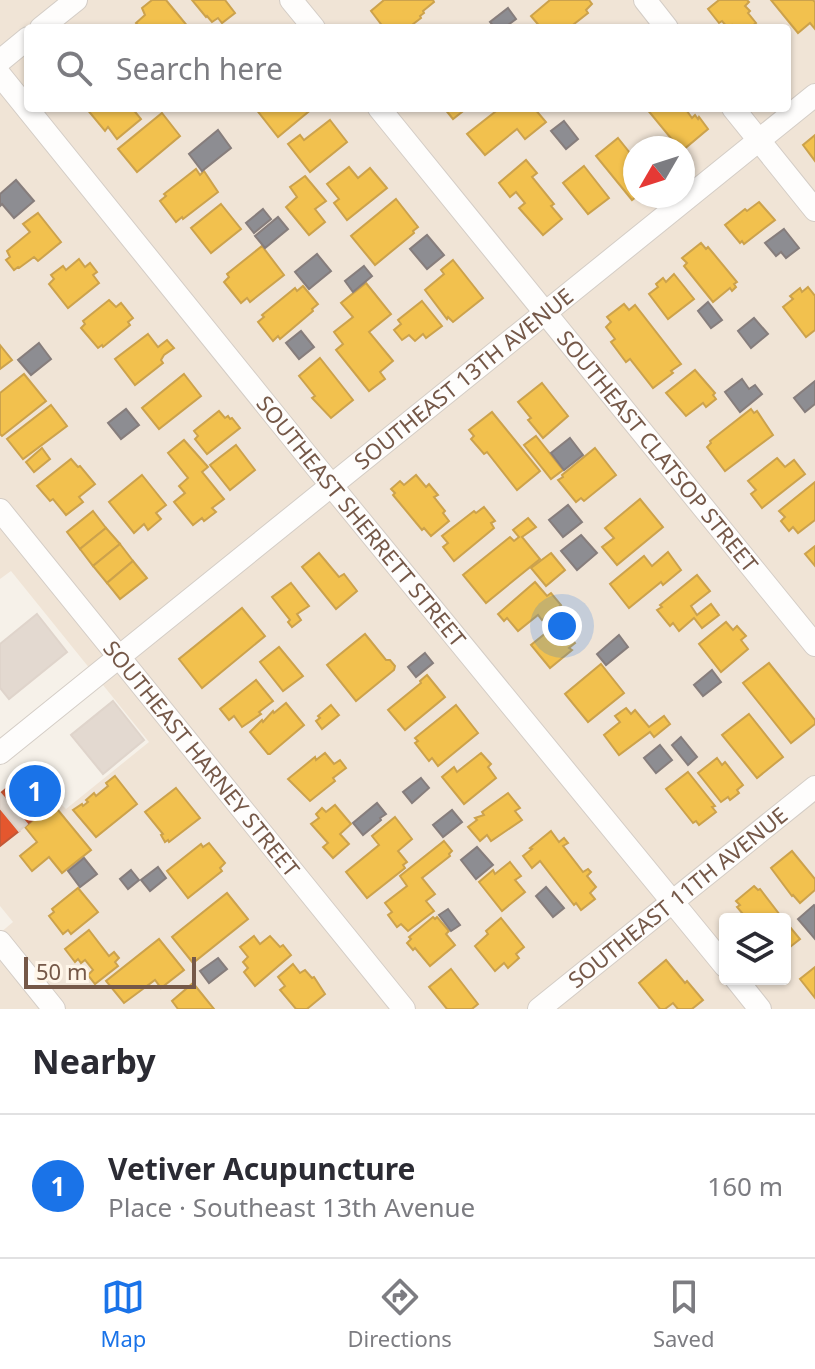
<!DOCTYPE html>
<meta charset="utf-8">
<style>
:root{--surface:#fff;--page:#f2f2f3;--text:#2b2b33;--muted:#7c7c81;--line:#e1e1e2;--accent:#1a73e8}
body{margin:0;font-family:"Noto Sans",sans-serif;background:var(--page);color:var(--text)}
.controls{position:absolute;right:24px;bottom:24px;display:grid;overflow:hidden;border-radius:8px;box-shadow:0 2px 6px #0004}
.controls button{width:72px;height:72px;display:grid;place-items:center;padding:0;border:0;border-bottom:2px solid var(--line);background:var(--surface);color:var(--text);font:40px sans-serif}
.compass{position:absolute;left:623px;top:136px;width:72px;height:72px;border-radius:50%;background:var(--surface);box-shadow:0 2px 6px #0004;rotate:231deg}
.scale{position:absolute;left:24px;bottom:20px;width:172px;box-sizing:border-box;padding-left:8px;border:4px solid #755848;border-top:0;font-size:22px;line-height:28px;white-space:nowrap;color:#755848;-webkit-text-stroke:6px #fff6e9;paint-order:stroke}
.you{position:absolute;left:562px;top:626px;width:28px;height:28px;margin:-20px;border:6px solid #fff;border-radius:50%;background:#1a73e8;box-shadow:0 0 0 12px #1a73e833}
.badge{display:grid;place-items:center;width:52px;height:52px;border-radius:50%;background:var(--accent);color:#fff;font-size:26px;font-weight:700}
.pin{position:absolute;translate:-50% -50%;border:4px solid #fff;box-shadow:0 2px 8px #0006}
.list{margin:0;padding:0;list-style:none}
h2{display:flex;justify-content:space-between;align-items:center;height:104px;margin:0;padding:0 32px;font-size:34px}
h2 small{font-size:26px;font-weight:400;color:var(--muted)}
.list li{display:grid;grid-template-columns:52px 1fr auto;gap:24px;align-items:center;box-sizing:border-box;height:144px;padding:0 32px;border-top:2px solid var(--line)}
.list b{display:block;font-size:30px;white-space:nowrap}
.list p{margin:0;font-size:26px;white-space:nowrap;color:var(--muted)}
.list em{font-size:26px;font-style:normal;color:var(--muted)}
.icon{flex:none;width:44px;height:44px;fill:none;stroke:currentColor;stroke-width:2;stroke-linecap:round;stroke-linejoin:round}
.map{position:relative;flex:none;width:815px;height:1009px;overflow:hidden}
.search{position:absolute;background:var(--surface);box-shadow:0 2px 6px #0004;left:24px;right:24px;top:24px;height:88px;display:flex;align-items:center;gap:20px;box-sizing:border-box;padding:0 28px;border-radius:8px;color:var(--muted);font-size:30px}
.sheet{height:248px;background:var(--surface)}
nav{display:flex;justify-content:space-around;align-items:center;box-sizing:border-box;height:112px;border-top:2px solid var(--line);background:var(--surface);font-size:22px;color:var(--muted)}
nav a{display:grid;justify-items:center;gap:4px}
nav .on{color:var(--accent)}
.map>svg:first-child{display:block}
</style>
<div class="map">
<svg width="815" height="1009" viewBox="0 0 815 1009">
<rect width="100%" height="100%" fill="#f6f1e9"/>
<path fill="#f0e4d6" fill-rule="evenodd" d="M0 0H815V1009H0V933L13 922 0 906V847L57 800 66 809 149 742 11 571 0 579ZM28 28H787V108H28ZM635 148H683V196H635ZM725 919H785V979H725Z"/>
<g fill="#f2c14e" stroke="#cca24c" stroke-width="2">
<polygon points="152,0 166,0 189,28 141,28 136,23 145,15 142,8"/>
<polygon points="192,0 225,0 235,13 222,23 218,18 212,22 207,16 206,17"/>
<polygon points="384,0 433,0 434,2 423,11 424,13 420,16 421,18 408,28 384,28 371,11"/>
<polygon points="550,0 589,0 592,4 586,10 588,13 569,28 541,28 531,16"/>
<polygon points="719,0 747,0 749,2 745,6 750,11 748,13 756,23 749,28 734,28 732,25 728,28 722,21 719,23 708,9"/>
<polygon points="771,0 813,0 815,2 815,29 810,23 798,33"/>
<polygon points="86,108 132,108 141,119 117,139 108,127 105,131"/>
<polygon points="257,108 313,108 278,137 256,109"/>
<polygon points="444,108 467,108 453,119"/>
<polygon points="500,108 534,108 546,122 525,139 517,129 485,155 467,134"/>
<polygon points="646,108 689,108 689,109 687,111 692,118 695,115 698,119 699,117 708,129 683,150 683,148 679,148"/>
<polygon points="162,113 180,136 137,172 118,149"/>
<polygon points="330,120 347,142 310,172 288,144 300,135 304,140"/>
<polygon points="815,135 815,161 803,145"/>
<polygon points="618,138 634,158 635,157 635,196 637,196 632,200 596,156"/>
<polygon points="526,160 537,173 532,177 554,204 551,206 562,219 543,235 519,208 525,203 516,192 510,197 499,183"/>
<polygon points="584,166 609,198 588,214 563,183"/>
<polygon points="349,167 358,178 370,168 387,188 347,220 334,203 339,199 327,184"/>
<polygon points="196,169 200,175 204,171 218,192 183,219 182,217 176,222 160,201 166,196 164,194"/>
<polygon points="305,176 326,201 315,209 325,222 309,235 286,207 297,197 290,187"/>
<polygon points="396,199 418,227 413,231 414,233 375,265 351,236"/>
<polygon points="759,202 775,220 744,244 742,241 740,243 725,225 745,209 747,211"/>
<polygon points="221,204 241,229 211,253 191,228"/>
<polygon points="38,213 61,242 38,261 34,257 19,268 18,267 14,270 6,260 10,257 7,251 30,232 23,224"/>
<polygon points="701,243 706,249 708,247 737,282 734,284 736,287 732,291 730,288 713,302 684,266 687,263 682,258"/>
<polygon points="262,246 284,275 250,302 247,298 241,303 224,282 229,277 227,274"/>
<polygon points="79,259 85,267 90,263 97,272 93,275 99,283 68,308 49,284 54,279 51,275 63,266 66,270"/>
<polygon points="453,260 483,298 453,322 448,317 447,319 425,290 444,274 441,270"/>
<polygon points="674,274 694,299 668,319 649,294 658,287 656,284 663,278 666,282"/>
<polygon points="366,283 391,314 369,332 393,361 380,372 385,379 369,391 336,350 343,344 334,332 353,317 341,303"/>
<polygon points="303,286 318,304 312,309 313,311 280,339 278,336 273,341 258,322 264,317 262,315 295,288 297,291"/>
<polygon points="808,287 815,296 815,330 806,337 783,307 793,299 790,296 800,288 802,292"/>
<polygon points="109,300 116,307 121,303 133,318 128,322 130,325 103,347 102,345 98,348 81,328 85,324 83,321"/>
<polygon points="422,301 442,326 426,338 423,334 415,341 409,335 402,340 394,330 401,324 398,320"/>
<polygon points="624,304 629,310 635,305 681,364 671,371 673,373 653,388 630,359 626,362 611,342 615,339 606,327 611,322 607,317"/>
<polygon points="148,334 158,347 167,340 174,348 164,355 161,360 163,363 135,385 115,359"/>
<polygon points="0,345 12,360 0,369"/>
<polygon points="320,358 353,400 331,418 312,398 315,396 299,376"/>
<polygon points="695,370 715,393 713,395 716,399 706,407 703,403 686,416 666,393"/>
<polygon points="24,374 46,401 2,436 0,434 0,393"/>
<polygon points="184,374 201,396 159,429 142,408"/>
<polygon points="542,383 568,416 543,438 528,420 531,418 518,402"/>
<polygon points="51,405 67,426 23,459 7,439"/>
<polygon points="751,409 754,413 757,411 773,435 725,471 707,447 711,443 710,441"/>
<polygon points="219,411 225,418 228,416 230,419 232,418 240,428 207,454 195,439 198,436 194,431"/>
<polygon points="492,412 540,471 517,490 487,452 484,454 471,439 474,436 469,430"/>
<polygon points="536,436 563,470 551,479 524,445"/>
<polygon points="184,440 208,467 202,472 224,499 212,508 216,512 204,521 202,518 193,525 174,502 185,493 179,486 188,478 168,453"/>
<polygon points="236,445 255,470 230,490 210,465"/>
<polygon points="42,448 50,459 34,472 26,462"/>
<polygon points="595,448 616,475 584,501 581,498 576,502 558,480 563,477 562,475"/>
<polygon points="777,458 785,467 794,460 805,474 762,508 751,494 756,490 748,481"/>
<polygon points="71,459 78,467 80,466 95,484 79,497 83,502 66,515 53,499 50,501 37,486"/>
<polygon points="142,475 166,505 156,513 161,519 148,530 144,524 134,533 109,502"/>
<polygon points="416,475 426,487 429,484 438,495 434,497 445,511 443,513 449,521 431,536 424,528 422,530 393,495 395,493 391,489 400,481 404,485"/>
<polygon points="815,482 815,520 798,533 793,527 789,531 781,521 785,517 779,511"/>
<polygon points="640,499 663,527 617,565 602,547 614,538 605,528"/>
<polygon points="484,507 495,521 491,523 494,528 454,561 443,547 448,543 442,536 474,511 476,513"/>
<polygon points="93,511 106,528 80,549 67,532"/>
<polygon points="528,518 536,527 522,537 540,559 486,603 463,575 510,537 514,541 519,537 513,530"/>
<polygon points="106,528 120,544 93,566 80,549"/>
<polygon points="120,544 133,561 107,583 93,566"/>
<polygon points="815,546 815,566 805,554"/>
<polygon points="668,552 681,570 663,585 661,582 629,608 610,584 644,556 652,566"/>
<polygon points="319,553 339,577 344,574 357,591 336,609 302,567"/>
<polygon points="551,553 565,570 546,586 531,568"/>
<polygon points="133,561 147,578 120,599 107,583"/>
<polygon points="697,575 710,591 691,606 697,615 711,604 719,615 702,628 694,618 679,631 673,623 670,626 657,610 662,607 660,605"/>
<polygon points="535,582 547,596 551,593 561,605 542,620 538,615 518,631 507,618 504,621 498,614"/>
<polygon points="291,583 309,606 297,614 301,620 292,627 288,622 290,620 272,597"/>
<polygon points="242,608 265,636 202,688 179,659"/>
<polygon points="726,622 733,630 737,626 746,636 741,640 748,649 721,672 699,644"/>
<polygon points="561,625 575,643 569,648 572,650 550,668 531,645 552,628 554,631"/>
<polygon points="365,634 386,660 390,660 395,666 394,670 356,701 327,665"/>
<polygon points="279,647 303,676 283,691 260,662"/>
<polygon points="769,663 815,720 815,724 791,743 743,683"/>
<polygon points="601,664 624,693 588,722 565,694"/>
<polygon points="427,675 445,697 405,730 388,710 421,683 420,681"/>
<polygon points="256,680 273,701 259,712 261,714 242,727 234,716 229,720 220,709"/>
<polygon points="286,703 304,725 270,754 268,754 250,732 262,720 263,722 273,711 274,713"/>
<polygon points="331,705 339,715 322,729 316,721 320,718 318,716"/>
<polygon points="456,705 478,733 438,766 432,758 429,761 415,743 418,741 415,738"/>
<polygon points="626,708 631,714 635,710 649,727 664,716 670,724 654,737 650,732 619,755 604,735 620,722 615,716"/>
<polygon points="749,714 783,757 757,778 722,735"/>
<polygon points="325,753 334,764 340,760 346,768 333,778 335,781 310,801 288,779 315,757 316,760"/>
<polygon points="481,753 491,764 488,767 496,778 464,804 442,777 454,767 457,772"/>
<polygon points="717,758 722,765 725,762 743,785 737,790 739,793 730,800 728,797 721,802 698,773"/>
<polygon points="688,772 715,806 712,807 716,812 699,825 696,821 693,823 666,789"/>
<polygon points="115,776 137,804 96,837 73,810 82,804 83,806 88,802 86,800 94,793 96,796 108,786 106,783"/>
<polygon points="176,788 200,818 169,842 168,840 165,842 161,835 163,834 145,812"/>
<polygon points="508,793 520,808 515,811 522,820 491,841 487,835 480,841 468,827 477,820 475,818 484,815 482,812"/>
<polygon points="53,804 91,850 62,873 49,857 32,871 20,856 37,842 25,827"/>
<polygon points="335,805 351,824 340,834 349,844 333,858 323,847 328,843 311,824 319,818 316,814 322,808 326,812"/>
<polygon points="395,817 412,839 398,851 407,862 403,865 405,868 367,898 346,872 379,845 372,836"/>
<polygon points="551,831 559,842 564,838 568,843 563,846 583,872 588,869 591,872 587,876 596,887 590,893 595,899 581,910 576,903 574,905 540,861 532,868 523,856 532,849 530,848"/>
<polygon points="444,841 452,851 449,854 450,856 422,878 435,894 426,901 434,911 408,931 401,924 397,927 388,915 392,912 385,903 407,886 400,876"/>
<polygon points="209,843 225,863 220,868 222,871 188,898 167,871 201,844 203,847"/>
<polygon points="792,851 815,879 815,890 800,903 793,895 792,896 771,868"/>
<polygon points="510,862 521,876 515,880 525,892 502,911 479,882 493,870 495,874"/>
<polygon points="754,886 758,890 760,889 783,919 747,919 737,907 740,905 736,901"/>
<polygon points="78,888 98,912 71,934 68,930 63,934 49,916 54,912 52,909"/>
<polygon points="227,893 248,919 193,963 172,937"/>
<polygon points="433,917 435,919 437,917 449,931 446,934 455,945 430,966 415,948 413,950 407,943 411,939 409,937"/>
<polygon points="501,918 524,947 516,954 519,958 508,968 504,963 495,971 475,946 488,934 486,931"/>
<polygon points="785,921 800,939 785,951"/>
<polygon points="89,930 109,956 114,952 119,958 115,962 118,966 95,984 88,975 93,970 85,960 81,963 78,959 75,962 65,949"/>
<polygon points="254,936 260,944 270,936 280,947 283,945 291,955 255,986 244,972 248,968 243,962 248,957 240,947"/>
<polygon points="159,939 184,970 161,988 155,980 124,1003 106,981"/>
<polygon points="666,960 685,983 687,981 703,1000 692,1009 678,1009 673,1003 665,1009 660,1009 639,983"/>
<polygon points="293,964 300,973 305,970 312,978 314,977 325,994 307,1009 296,1009 280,990 285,986 278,977"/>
<polygon points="815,967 815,998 800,979"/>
<polygon points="451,969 478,1004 472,1009 447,1009 429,987"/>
<polygon points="193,983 214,1009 178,1009 172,1001"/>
</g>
<g fill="#e4572e" stroke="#c35736" stroke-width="2">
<polygon points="12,784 38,815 27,824 1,793"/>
<polygon points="0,808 19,831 0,846"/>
</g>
<g fill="#8d8d92" stroke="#867d7c" stroke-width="2">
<polygon points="508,8 516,19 504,28 495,28 490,22"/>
<polygon points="564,121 578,139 566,149 551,131"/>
<polygon points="218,130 231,148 202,171 189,154"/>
<polygon points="16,180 34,201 14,218 2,204 0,206 0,194"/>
<polygon points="263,209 271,219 254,233 246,223"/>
<polygon points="278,217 288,229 265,248 255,236"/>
<polygon points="784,229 799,248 786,258 781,252 776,256 765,243"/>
<polygon points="427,235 444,255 427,269 410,249"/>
<polygon points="317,254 331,271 309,289 295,272"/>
<polygon points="364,266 372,276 353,292 345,281"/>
<polygon points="708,302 722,320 711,328 698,311"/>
<polygon points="754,318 768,334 751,348 738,331"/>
<polygon points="301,331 314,347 299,359 286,343"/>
<polygon points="39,343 51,359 31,375 18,360"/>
<polygon points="742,379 749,389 755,385 762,394 740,412 725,392"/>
<polygon points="815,381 815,404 805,412 794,398"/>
<polygon points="126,409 139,425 121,439 108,423"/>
<polygon points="570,438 583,455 564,470 551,453"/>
<polygon points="568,505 582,522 563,537 549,520"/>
<polygon points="581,535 597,553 577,570 561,551"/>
<polygon points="619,635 628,647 606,665 597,654"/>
<polygon points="425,653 433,663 416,677 408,667"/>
<polygon points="712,670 721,682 703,696 694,685"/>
<polygon points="681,737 697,757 688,765 672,745"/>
<polygon points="660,745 672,760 656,773 644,758"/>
<polygon points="421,778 429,788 412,803 403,792"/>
<polygon points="377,803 386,814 380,818 381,820 363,835 353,823"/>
<polygon points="452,810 462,822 443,837 433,825"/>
<polygon points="477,847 493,865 476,879 461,860"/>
<polygon points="84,858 97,874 80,887 68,871"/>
<polygon points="158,867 166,878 150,891 141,880"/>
<polygon points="131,870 139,880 128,889 120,879"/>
<polygon points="546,887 564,908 553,917 536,896"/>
<polygon points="814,905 815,906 815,939 798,919"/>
<polygon points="448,909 460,925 451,931 439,915"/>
<polygon points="218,958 227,969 209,983 200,971"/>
</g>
<g fill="#e3d9d0" stroke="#dfd4cb" stroke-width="2">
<polygon points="37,614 67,652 9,699 0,688 0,644"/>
<polygon points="113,701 144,740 103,774 71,735"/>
<polygon points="32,768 58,799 38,815 12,784"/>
<polygon points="0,793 27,824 19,831 0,808"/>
</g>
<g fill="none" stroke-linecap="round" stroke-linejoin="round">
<defs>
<g id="minor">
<polyline points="291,0 314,28"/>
<polyline points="645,0 667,28"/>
<polyline points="41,28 76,0"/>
<polyline points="0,61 28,38"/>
<path id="s1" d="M0 75 331 485 725 966"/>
<path id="s2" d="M379 108 815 645"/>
<polyline points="733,108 815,210"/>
<path id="s3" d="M0 510 404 1009"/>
<path id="s4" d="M0 753 815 95"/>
<polyline points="0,942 54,1009"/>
<polyline points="736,979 760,1009"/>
<path id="s5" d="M539 1009 815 787"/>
</g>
</defs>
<use href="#minor" stroke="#d4cdc6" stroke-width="24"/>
<use href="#minor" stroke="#fefdfc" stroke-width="22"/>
</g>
<g text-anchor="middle" stroke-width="8" stroke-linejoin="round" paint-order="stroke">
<g font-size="22" fill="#755848" stroke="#fff6e9">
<text dy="8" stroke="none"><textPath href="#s4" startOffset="596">SOUTHEAST 13TH AVENUE</textPath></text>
<text dy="8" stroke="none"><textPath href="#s2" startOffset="442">SOUTHEAST CLATSOP STREET</textPath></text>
<text dy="8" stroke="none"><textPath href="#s1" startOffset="574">SOUTHEAST SHERRETT STREET</textPath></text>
<text dy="8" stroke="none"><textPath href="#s3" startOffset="320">SOUTHEAST HARNEY STREET</textPath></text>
<text dy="8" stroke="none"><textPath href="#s5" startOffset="178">SOUTHEAST 11TH AVENUE</textPath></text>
</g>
</g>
</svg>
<div class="controls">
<button><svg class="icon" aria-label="layers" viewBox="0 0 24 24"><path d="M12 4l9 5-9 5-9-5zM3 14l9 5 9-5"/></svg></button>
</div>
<svg class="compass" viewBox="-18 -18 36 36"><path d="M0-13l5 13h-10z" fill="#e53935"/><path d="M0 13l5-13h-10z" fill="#7c7c81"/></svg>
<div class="scale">50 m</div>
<div class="you"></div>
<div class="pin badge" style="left:35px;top:791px">1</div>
<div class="search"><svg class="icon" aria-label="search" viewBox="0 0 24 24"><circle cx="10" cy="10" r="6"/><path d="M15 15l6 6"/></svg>Search here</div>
</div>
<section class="sheet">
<h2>Nearby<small></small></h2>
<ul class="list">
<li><span class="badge">1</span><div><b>Vetiver Acupuncture</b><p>Place · Southeast 13th Avenue</p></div><em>160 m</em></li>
</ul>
</section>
<nav>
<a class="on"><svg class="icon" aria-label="map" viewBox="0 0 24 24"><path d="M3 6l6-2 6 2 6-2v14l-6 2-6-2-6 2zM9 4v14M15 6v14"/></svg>Map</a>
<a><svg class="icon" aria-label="directions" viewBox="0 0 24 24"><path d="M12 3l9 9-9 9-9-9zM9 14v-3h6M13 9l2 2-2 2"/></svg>Directions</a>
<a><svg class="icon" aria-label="saved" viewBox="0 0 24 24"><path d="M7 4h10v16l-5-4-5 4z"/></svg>Saved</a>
</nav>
